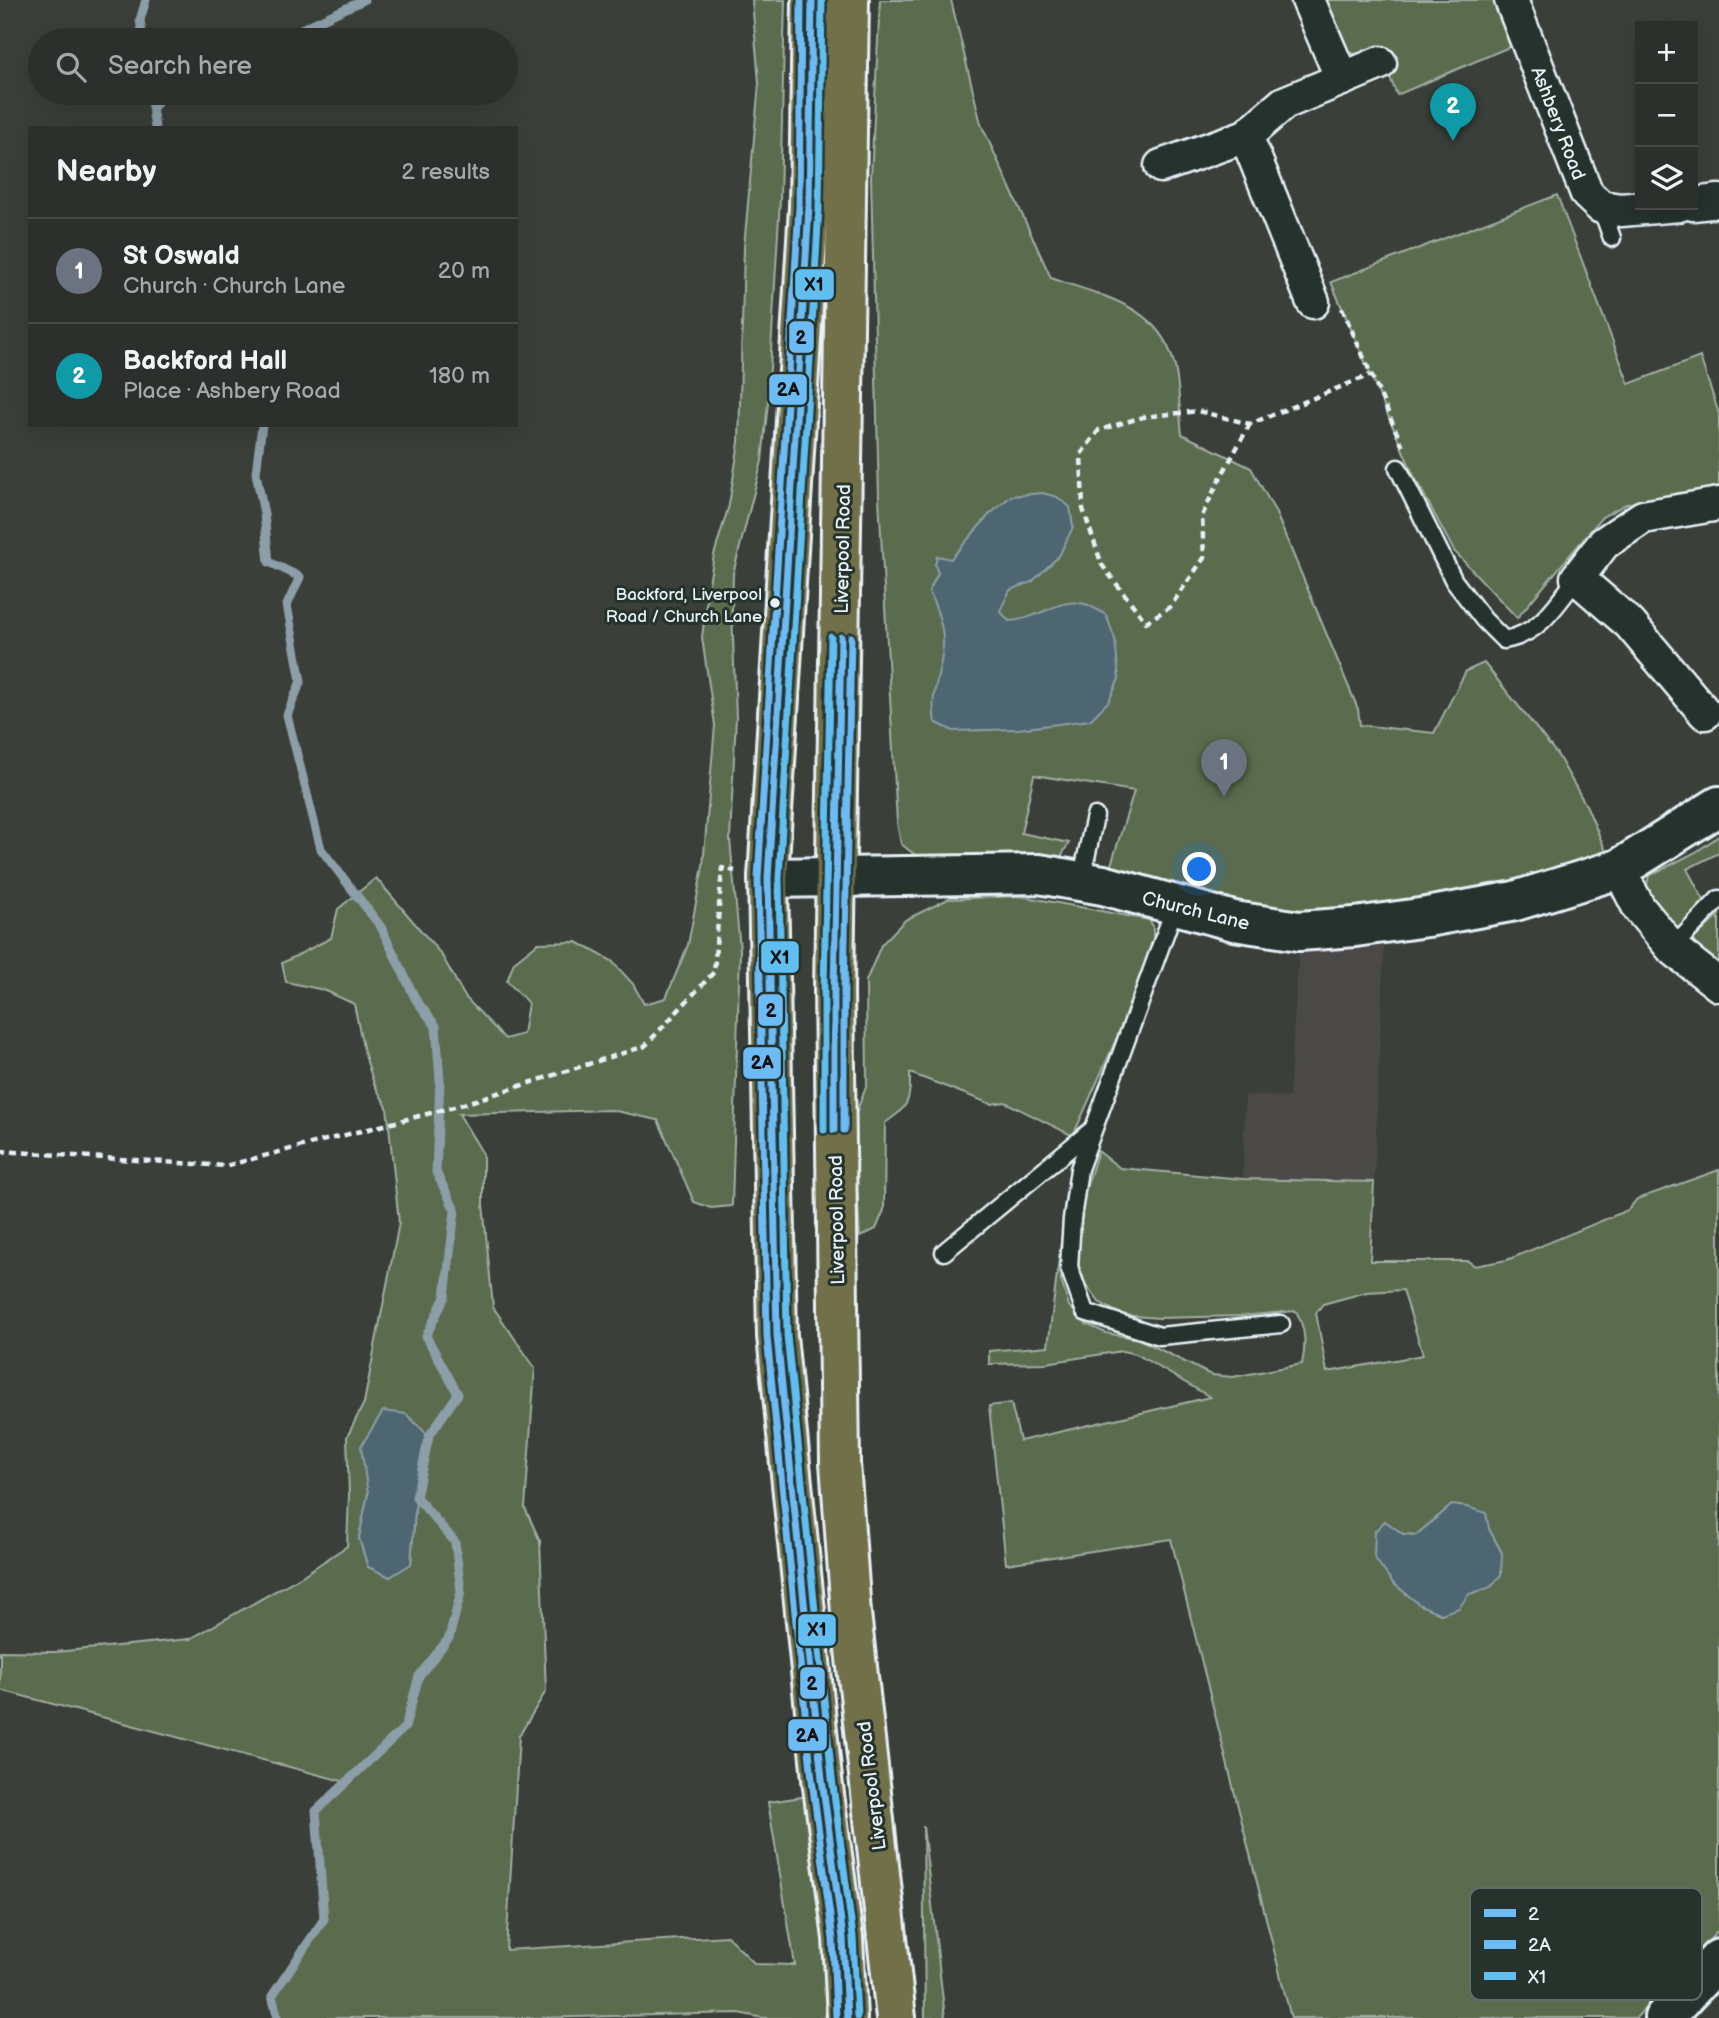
<!DOCTYPE html>
<meta charset="utf-8">
<style>
:root{--surface:#2c2f2b;--page:#343733;--text:#f1f3f6;--muted:#a6a9a9;--line:#484a47;--accent:#8abfa5}
body{margin:0;font-family:"Balsamiq Sans",sans-serif;background:var(--page);color:var(--text)}
.controls{position:absolute;right:21px;top:21px;display:grid;overflow:hidden;border-radius:0px;box-shadow:0 7px 28px #0002}
.controls button{width:63px;height:63px;display:grid;place-items:center;padding:0;border:0;border-bottom:2px solid var(--line);background:var(--surface);color:var(--text);font:35px sans-serif}
.you{position:absolute;left:1200px;top:870px;width:24px;height:24px;margin:-18px;border:5px solid #fff;border-radius:50%;background:#1a73e8;box-shadow:0 0 0 10px #1a73e833}
.badge{display:grid;place-items:center;width:46px;height:46px;border-radius:50%;background:var(--accent);color:#fff;font-size:23px;font-weight:700}
.pin{position:absolute;translate:-50% -58px;filter:drop-shadow(0 2px 4px #0008)}
.pin::after{content:'';position:absolute;top:37px;width:24px;height:21px;background:inherit;clip-path:polygon(0 0,100% 0,50% 100%)}
.list{margin:0;padding:0;list-style:none}
h2{display:flex;justify-content:space-between;align-items:center;height:91px;margin:0;padding:0 28px;font-size:30px}
h2 small{font-size:23px;font-weight:400;color:var(--muted)}
.list li{display:grid;grid-template-columns:46px 1fr auto;gap:21px;align-items:center;box-sizing:border-box;height:105px;padding:0 28px;border-top:2px solid var(--line)}
.list b{display:block;font-size:26px;white-space:nowrap}
.list p{margin:0;font-size:23px;white-space:nowrap;color:var(--muted)}
.list em{font-size:23px;font-style:normal;color:var(--muted)}
.icon{flex:none;width:38px;height:38px;fill:none;stroke:currentColor;stroke-width:2;stroke-linecap:round;stroke-linejoin:round}
.map{position:relative;flex:none;width:1719px;height:2018px;overflow:hidden}
.search{position:absolute;background:var(--surface);box-shadow:0 7px 28px #0002;left:28px;top:28px;width:490px;height:77px;display:flex;align-items:center;gap:18px;box-sizing:border-box;padding:0 24px;border-radius:38px;color:var(--muted);font-size:26px}
.panel{position:absolute;background:var(--surface);box-shadow:0 7px 28px #0002;left:28px;top:126px;width:490px;height:301px;border-radius:0px}
.map>svg:first-child{display:block}
</style>
<div class="map">
<svg width="1719" height="2018" viewBox="0 0 1719 2018">
<rect width="100%" height="100%" fill="#3a3f39"/>
<filter id="ink" filterUnits="userSpaceOnUse"><feTurbulence type="fractalNoise" baseFrequency=".0143" numOctaves="2"/><feDisplacementMap in="SourceGraphic" scale="14" xChannelSelector="R" yChannelSelector="G"/><feConvolveMatrix kernelMatrix="1 2 1 2 8 2 1 2 1" color-interpolation-filters="sRGB"/></filter>
<g filter="url(#ink)">
<polygon fill="#4b4a46" points="1384,946 1374,1182 1243,1179 1245,1095 1289,1097 1299,953"/>
<g fill="#5a6c4e" stroke="#a1aea3" stroke-width="2" fill-rule="evenodd">
<path d="M752 0H785L780 199 768 402 762 461 733 574 732 610 736 717 730 839 740 950 732 1206 711 1208 694 1202 658 1120 611 1110 459 1114 483 1154V1204L493 1307 535 1368 525 1508 540 1541 546 1691 519 1736 506 1950 727 1936 755 1964 795 1965 768 1802 809 1796 827 1933 828 2018H763L739 2013 535 2018H278L272 1996 324 1918 316 1811 346 1782 0 1690V1651L55 1652 190 1639 302 1576 347 1546 349 1495 347 1437 364 1403 399 1223 387 1107 374 1084 364 1052 354 1004 324 990 286 982 282 963 331 938 338 909 376 878 441 954 465 997 505 1039 523 1034 528 1003 507 981 514 962 538 943 577 942 612 961 633 984 644 1004 666 998 688 945 703 866 715 725 702 638 707 594 714 555 729 505 739 442 744 247 759 83ZM368 1494 416 1497 411 1563 368 1567 359 1538Z"/>
<path d="M880 0H951L981 124 1051 278C1101 296 1158 304 1174 363 1180 385 1179 411 1182 434L1251 468 1275 511 1358 709 1360 725 1434 733 1466 671 1484 663 1557 754 1587 807 1608 856 1548 876 1425 899 1279 917 1110 868 1134 791 1034 775 1021 833 1069 843 1060 858 998 861 918 857 901 844 897 823 879 498 871 177Z"/>
<polygon points="1322,0 1495,0 1514,45 1397,95 1379,50 1359,55 1343,50"/>
<polygon points="1557,195 1629,384 1700,357 1719,414 1719,486 1626,504 1602,517 1517,618 1454,551 1413,474 1331,282"/>
<polygon points="1719,836 1719,853 1687,869 1706,904 1682,927 1667,931 1646,888 1649,876 1696,852"/>
<path d="M1020 896 1149 920 1153 926V940L1123 1024 1073 1136 1005 1102 991 1104 910 1073C911 1101 908 1108 885 1123L884 1210 876 1229 860 1237 853 1121 867 1084 866 981 881 945 905 920 948 899Z"/>
<polygon points="1719,915 1719,970 1694,947 1694,939"/>
<path d="M1098 1151 1120 1168 1243 1179 1374 1182 1370 1261H1468L1475 1266 1507 1260 1628 1210 1637 1199 1719 1170V1930L1636 2018H1291L1171 1539 1006 1564 989 1406 1011 1403 1020 1441 1210 1397 1136 1354 1122 1351 1046 1363 989 1364V1351L1048 1346 1062 1234 1061 1280 1069 1306 1086 1324 1106 1333 1139 1339 1211 1375 1233 1377 1302 1364C1306 1345 1306 1329 1296 1311L1241 1316 1159 1318 1122 1315 1099 1302 1086 1285 1076 1258 1085 1191ZM1403 1290 1423 1355 1327 1372 1316 1313 1323 1304 1367 1292ZM1452 1505 1489 1529 1502 1553 1490 1587 1469 1594 1441 1614 1421 1605 1393 1583 1385 1522 1403 1534 1416 1535Z"/>
<polygon points="923,1826 945,2018 925,2018"/>
</g>
<g fill="#4e6672" stroke="#8c9ea8" stroke-width="2">
<path d="M1042 493 1057 497 1070 507 1073 527 1059 556 1032 582 1010 590 1000 611 1009 621C1038 620 1061 596 1085 604 1092 606 1099 611 1106 615L1115 639 1119 679 1109 701 1090 720 1018 729 953 731 935 722C929 691 942 674 943 645 944 626 936 608 929 591L938 573 935 565 937 556 951 559 989 515 1011 496Z"/>
<polygon points="383,1411 406,1414 429,1436 416,1497 411,1564 390,1577 368,1567 359,1538 368,1494 361,1446"/>
<polygon points="1452,1505 1467,1507 1486,1513 1489,1529 1502,1553 1501,1575 1491,1587 1469,1594 1459,1608 1441,1614 1420,1605 1393,1583 1374,1557 1375,1531 1385,1521 1403,1534 1416,1535"/>
</g>
<g fill="none" stroke-linecap="round" stroke-linejoin="round">
<g stroke="#8c9ea8" stroke-width="9">
<polyline points="143,40 140,20 146,0"/>
<polyline points="277,40 364,0"/>
<polyline points="150,93 155,128"/>
<polyline points="153,108 164,93"/>
<polyline points="262,425 256,473 264,514 269,562 300,577 287,605 301,681 287,715 321,849 381,927 416,1000 436,1026 440,1081 436,1172 455,1210 445,1297 426,1336 458,1394 429,1436 416,1497 455,1542 461,1592 449,1638 419,1676 405,1727 316,1811 324,1919 272,1996 278,2018"/>
</g>
<defs>
<g id="service">
<polyline points="1601,207 1612,238"/>
<path d="M1398 468 1454 581 1484 620 1504 640C1540 634 1556 605 1577 578"/>
<polyline points="1081,881 1095,816"/>
<polyline points="1175,907 1079,1169 1072,1219 1069,1267 1085,1312 1160,1336 1281,1324"/>
<polyline points="1672,948 1719,899"/>
<polyline points="944,1252 1092,1130"/>
</g>
<g id="minor">
<polyline points="1511,0 1587,194 1601,207 1621,210 1679,205"/>
<polyline points="1342,79 1380,63"/>
<polyline points="1246,136 1313,302"/>
<polyline points="1161,166 1246,136 1284,103 1342,79 1308,0"/>
<polyline points="1693,204 1719,201"/>
<polyline points="1705,713 1630,624 1577,578 1604,543 1643,517 1719,504"/>
<polyline points="1619,869 1639,908 1672,948 1719,985"/>
</g>
<g id="tertiary">
<polyline points="768,878 1039,874 1103,885 1234,921 1299,931 1355,927 1427,917 1515,901 1619,869 1719,806"/>
<polyline points="1664,2018 1719,1959"/>
</g>
<g id="trunk">
<polyline points="812,0 809,207 768,878 777,1336 822,1779 843,1938 847,2018"/>
<polyline points="849,0 834,990 840,1463 851,1613 896,2018"/>
</g>
</defs>
<use href="#service" stroke="#e8f1f8" stroke-width="21"/>
<use href="#minor" stroke="#e8f1f8" stroke-width="37"/>
<use href="#tertiary" stroke="#e8f1f8" stroke-width="44"/>
<use href="#trunk" stroke="#e8f1f8" stroke-width="44"/>
<g stroke="#e8f1f8" stroke-width="4.5" stroke-dasharray="7 5" stroke-linecap="butt">
<polyline points="1342,308 1403,447"/>
<polyline points="1250,424 1217,484 1202,516 1204,558 1170,607 1146,622 1102,565 1083,509 1081,454 1099,430 1143,417 1198,411 1250,424 1370,375"/>
<polyline points="0,1151 225,1166 454,1107 645,1046 714,972 722,868 735,871"/>
</g>
<use href="#service" stroke="#26332d" stroke-width="16"/>
<use href="#minor" stroke="#26332d" stroke-width="32"/>
<use href="#tertiary" stroke="#26332d" stroke-width="38"/>
<use href="#trunk" stroke="#71704a" stroke-width="38"/>
<defs>
<g id="bus-1">
<polyline points="812,0 809,207 768,878 777,1336 822,1779 843,1938 847,2018"/>
<polyline points="834,1130 834,990 841,637"/>
</g>
<g id="bus-2">
<polyline points="801,0 799,207 758,878 767,1337 812,1780 833,1939 836,2018"/>
<polyline points="844,1130 844,990 851,637"/>
</g>
<g id="bus-3">
<polyline points="822,0 819,208 779,878 787,1335 832,1778 853,1937 857,2017"/>
<polyline points="824,1130 824,990 831,637"/>
</g>
</defs>
<use href="#bus-1" stroke="#26332d" stroke-width="12"/>
<use href="#bus-2" stroke="#26332d" stroke-width="12"/>
<use href="#bus-3" stroke="#26332d" stroke-width="12"/>
<use href="#bus-1" stroke="#6dbbf4" stroke-width="7"/>
<use href="#bus-2" stroke="#6dbbf4" stroke-width="7"/>
<use href="#bus-3" stroke="#60bef1" stroke-width="7"/>
</g>
</g>
<circle fill="#e8f1f8" stroke="#26332d" stroke-width="2.5" cx="775" cy="603" r="6"/>
<g text-anchor="middle" stroke-width="6" stroke-linejoin="round" paint-order="stroke">
<g font-size="17" fill="#e8f1f8" stroke="#26332d" text-anchor="end">
<text x="762" y="600">Backford, Liverpool<tspan x="762" dy="22">Road / Church Lane</tspan></text>
</g>
<g font-size="19" fill="#e8f1f8" stroke="#26332d">
<text transform="translate(1559 123) rotate(69)" y="7">Ashbery Road</text>
<text transform="translate(842 549) rotate(-89)" y="7">Liverpool Road</text>
<text transform="translate(1196 910) rotate(14)" y="7">Church Lane</text>
<text transform="translate(836 1220) rotate(-91)" y="7">Liverpool Road</text>
<text transform="translate(871 1786) rotate(-97)" y="7">Liverpool Road</text>
</g>
</g>
<rect x="1470" y="1888" width="232" height="112" rx="10" fill="#26332d" stroke="#606c6a" stroke-width="2"/>
<rect x="1484" y="1909" width="32" height="8" fill="#6dbbf4"/>
<rect x="1484" y="1940" width="32" height="9" fill="#6dbbf4"/>
<rect x="1484" y="1972" width="32" height="8" fill="#60bef1"/>
<g font-size="19" fill="#e8f1f8">
<text x="1528" y="1920">2</text>
<text x="1528" y="1951">2A</text>
<text x="1528" y="1983">X1</text>
</g>
<g stroke="#26332d" stroke-width="2.5">
<rect x="794" y="268" width="41" height="33" rx="7" fill="#60bef1"/>
<rect x="788" y="320" width="27" height="34" rx="7" fill="#6dbbf4"/>
<rect x="768" y="373" width="40" height="33" rx="7" fill="#6dbbf4"/>
<rect x="760" y="940" width="40" height="34" rx="7" fill="#60bef1"/>
<rect x="757" y="993" width="27" height="34" rx="7" fill="#6dbbf4"/>
<rect x="742" y="1046" width="40" height="34" rx="7" fill="#6dbbf4"/>
<rect x="797" y="1613" width="40" height="34" rx="7" fill="#60bef1"/>
<rect x="799" y="1666" width="27" height="34" rx="7" fill="#6dbbf4"/>
<rect x="787" y="1718" width="41" height="34" rx="7" fill="#6dbbf4"/>
</g>
<g font-size="19" text-anchor="middle" font-weight="bold" fill="#111">
<text x="814" y="291">X1</text>
<text x="801" y="344">2</text>
<text x="788" y="396">2A</text>
<text x="780" y="964">X1</text>
<text x="771" y="1017">2</text>
<text x="762" y="1069">2A</text>
<text x="817" y="1636">X1</text>
<text x="812" y="1690">2</text>
<text x="807" y="1742">2A</text>
</g>
</svg>
<div class="controls">
<button>+</button>
<button>−</button>
<button><svg class="icon" aria-label="layers" viewBox="0 0 24 24"><path d="M12 4l9 5-9 5-9-5zM3 14l9 5 9-5"/></svg></button>
</div>
<div class="you"></div>
<div class="pin badge" style="left:1224px;top:797px;background:#6b7280">1</div>
<div class="pin badge" style="left:1453px;top:141px;background:#0f9aa8">2</div>
<div class="search"><svg class="icon" aria-label="search" viewBox="0 0 24 24"><circle cx="10" cy="10" r="6"/><path d="M15 15l6 6"/></svg>Search here</div>
<section class="panel">
<h2>Nearby<small>2 results</small></h2>
<ul class="list">
<li><span class="badge" style="background:#6b7280">1</span><div><b>St Oswald</b><p>Church · Church Lane</p></div><em>20 m</em></li>
<li><span class="badge" style="background:#0f9aa8">2</span><div><b>Backford Hall</b><p>Place · Ashbery Road</p></div><em>180 m</em></li>
</ul>
</section>
</div>
